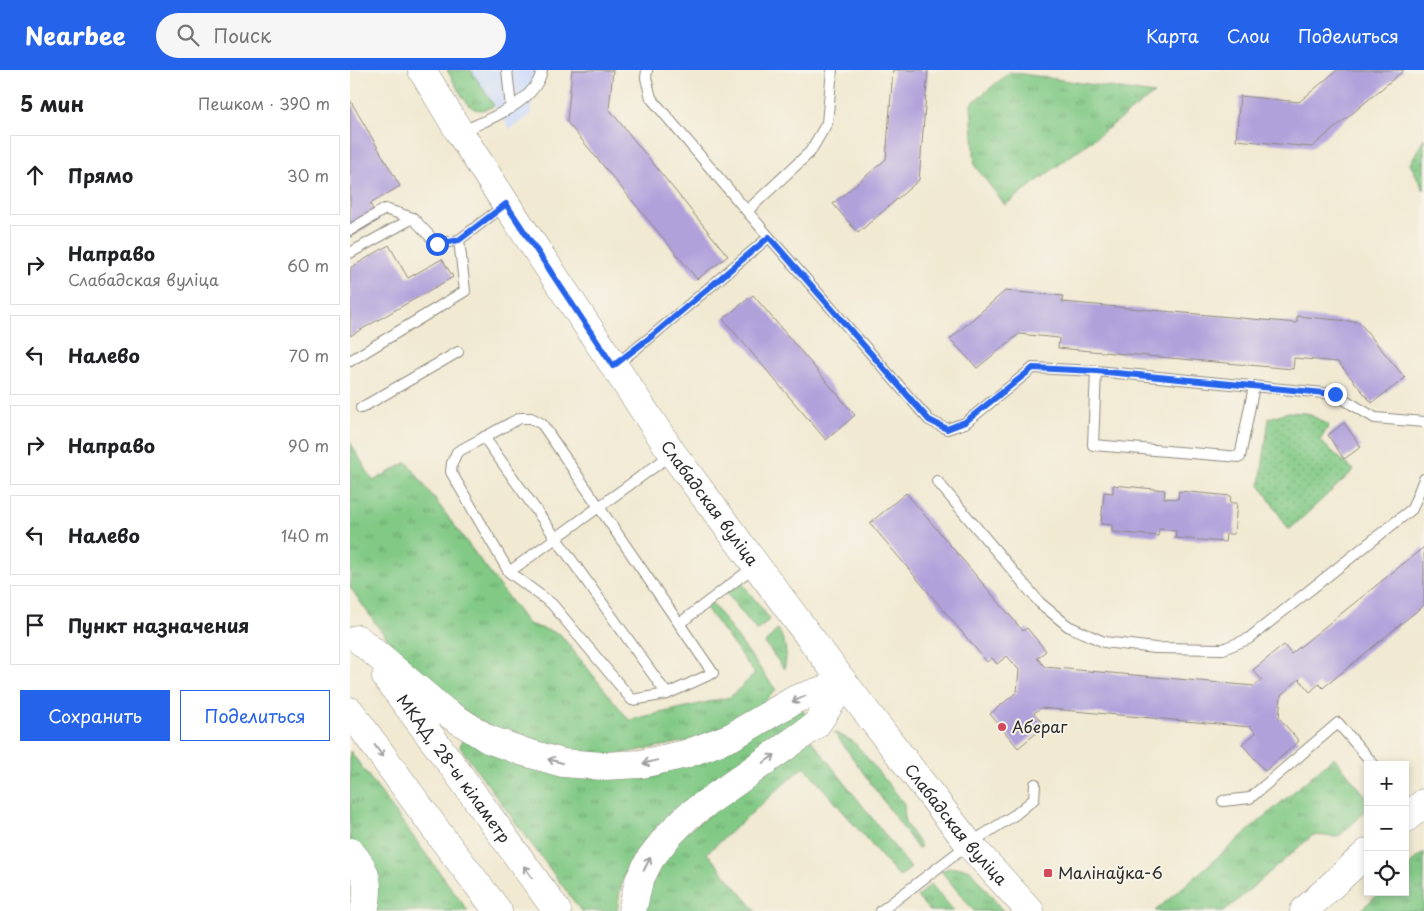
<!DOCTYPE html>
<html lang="ru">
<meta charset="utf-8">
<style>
:root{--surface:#fff;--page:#f6f6f6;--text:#202124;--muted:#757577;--line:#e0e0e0;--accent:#2563eb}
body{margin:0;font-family:"Playpen Sans",sans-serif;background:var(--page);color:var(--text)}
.controls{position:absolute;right:15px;bottom:15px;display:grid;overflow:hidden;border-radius:0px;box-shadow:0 2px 8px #0003}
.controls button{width:45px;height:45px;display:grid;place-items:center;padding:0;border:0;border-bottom:1px solid var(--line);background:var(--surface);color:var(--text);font:25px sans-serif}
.stop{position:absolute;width:15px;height:15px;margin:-11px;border:4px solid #2563eb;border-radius:50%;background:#fff}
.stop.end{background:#2563eb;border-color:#fff;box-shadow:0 1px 5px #0008}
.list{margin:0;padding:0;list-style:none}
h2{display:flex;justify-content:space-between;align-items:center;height:65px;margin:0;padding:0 20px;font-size:21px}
h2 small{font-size:16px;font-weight:400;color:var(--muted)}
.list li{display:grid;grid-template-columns:32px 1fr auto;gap:15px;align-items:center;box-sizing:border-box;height:80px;margin:0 10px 10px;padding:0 10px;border:1px solid var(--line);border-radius:0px}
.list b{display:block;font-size:19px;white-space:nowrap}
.list p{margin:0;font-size:16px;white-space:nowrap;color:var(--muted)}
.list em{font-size:16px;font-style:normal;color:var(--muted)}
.actions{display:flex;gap:10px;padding:15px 20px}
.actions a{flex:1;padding:11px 0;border:1px solid var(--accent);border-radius:0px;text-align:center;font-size:18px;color:var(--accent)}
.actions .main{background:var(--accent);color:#fff}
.icon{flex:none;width:28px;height:28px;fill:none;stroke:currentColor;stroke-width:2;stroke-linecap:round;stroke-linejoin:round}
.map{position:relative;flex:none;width:1074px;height:841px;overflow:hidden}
header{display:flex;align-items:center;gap:30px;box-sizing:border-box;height:70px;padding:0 25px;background:var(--accent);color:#fff}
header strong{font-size:24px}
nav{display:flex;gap:28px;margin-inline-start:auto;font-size:18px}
.search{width:350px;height:45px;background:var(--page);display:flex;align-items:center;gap:12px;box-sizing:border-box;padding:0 18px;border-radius:28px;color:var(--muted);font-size:19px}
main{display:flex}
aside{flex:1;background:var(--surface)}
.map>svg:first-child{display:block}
</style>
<header>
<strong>Nearbee</strong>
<div class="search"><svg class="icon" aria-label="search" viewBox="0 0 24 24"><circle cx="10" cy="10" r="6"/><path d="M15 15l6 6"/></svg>Поиск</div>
<nav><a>Карта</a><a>Слои</a><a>Поделиться</a></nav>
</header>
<main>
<aside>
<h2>5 мин<small>Пешком · 390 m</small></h2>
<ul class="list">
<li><svg class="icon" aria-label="ahead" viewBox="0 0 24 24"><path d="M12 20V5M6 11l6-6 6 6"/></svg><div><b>Прямо</b></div><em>30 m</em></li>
<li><svg class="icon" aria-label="right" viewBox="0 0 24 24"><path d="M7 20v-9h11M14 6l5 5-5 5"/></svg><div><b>Направо</b><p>Слабадская вуліца</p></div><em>60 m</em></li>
<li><svg class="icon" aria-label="left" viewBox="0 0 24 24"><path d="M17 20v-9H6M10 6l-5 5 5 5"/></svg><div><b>Налево</b></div><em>70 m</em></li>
<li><svg class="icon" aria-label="right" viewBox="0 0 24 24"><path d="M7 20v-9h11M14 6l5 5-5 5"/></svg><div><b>Направо</b></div><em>90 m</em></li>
<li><svg class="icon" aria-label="left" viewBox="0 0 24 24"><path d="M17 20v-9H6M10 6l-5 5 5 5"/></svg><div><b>Налево</b></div><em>140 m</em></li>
<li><svg class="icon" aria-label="arrive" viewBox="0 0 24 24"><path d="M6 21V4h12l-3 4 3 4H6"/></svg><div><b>Пункт назначения</b></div></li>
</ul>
<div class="actions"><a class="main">Сохранить</a><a>Поделиться</a></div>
</aside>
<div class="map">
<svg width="1074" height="841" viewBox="0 0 1074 841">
<defs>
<pattern id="grass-tufts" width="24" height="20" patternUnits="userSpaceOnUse" patternTransform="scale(1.25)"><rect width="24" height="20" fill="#81c985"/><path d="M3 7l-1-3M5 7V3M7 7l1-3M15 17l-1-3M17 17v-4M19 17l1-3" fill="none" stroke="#6aa36d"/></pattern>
<pattern id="park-dots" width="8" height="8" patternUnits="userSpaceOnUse" patternTransform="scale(1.25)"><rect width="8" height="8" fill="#81c985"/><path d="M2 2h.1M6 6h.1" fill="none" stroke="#6aa36d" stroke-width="1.8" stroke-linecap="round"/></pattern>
</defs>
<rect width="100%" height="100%" fill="#f7f3e8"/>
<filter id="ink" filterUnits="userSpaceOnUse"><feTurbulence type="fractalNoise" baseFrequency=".02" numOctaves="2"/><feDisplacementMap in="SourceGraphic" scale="10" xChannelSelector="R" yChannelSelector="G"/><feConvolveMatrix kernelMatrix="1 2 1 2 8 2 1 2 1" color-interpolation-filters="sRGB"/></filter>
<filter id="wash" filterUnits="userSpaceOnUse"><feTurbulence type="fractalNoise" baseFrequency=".0096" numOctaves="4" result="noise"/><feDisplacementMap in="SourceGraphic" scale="20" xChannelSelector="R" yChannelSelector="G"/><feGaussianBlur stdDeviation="1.12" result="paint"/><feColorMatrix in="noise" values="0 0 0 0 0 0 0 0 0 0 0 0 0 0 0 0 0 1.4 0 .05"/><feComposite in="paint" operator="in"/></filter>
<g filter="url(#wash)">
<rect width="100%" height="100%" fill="#f1e9d2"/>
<polygon fill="#cddbfa" points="121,0 185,0 181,45 160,59"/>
<g fill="url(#grass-tufts)" stroke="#567a58">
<path d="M97 0H121L144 36C138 39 131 41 125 39 115 36 103 9 97 0Z"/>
<polygon points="660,2 804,24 655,135 625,96 621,34"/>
<polygon points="0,372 23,411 57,392 178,554 210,564 279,650 380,627 405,604 356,538 362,533 426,620 413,633 359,667 265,685 223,683 141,658 103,634 64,601 28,557 0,517"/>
<polygon points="387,512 392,513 420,549 407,561 374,520"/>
<path d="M428 559C436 574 438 584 434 599L415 573Z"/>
<path d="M452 639 455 643 454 649C427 668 400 687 373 706 337 732 299 756 278 797 271 810 269 827 267 841H231L110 677 113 668 244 706Z"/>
<polygon points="484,662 504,672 554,733 555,753 571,776 568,779"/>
<polygon points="459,667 561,798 549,807 454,696 357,783 406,841 292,841 299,816 323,773"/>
<polygon points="0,681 118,841 23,841 0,770"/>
<polygon points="984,687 1018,729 1018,738 1013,744 988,767 963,765 875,841 805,841"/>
<polygon points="1074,782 1074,841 1010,841 1030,822 1055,822 1055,799"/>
<polygon points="599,798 614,798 620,800 653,841 624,841 591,801"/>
<polygon points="581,814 604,841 580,841 567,827"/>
</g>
<g fill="url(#park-dots)" stroke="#567a58">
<polygon points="1074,68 1074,120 1060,94"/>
<polygon points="938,342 957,343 979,355 970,371 1004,400 939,460 910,415 919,348"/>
</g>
<g id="blocks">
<g fill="#b0a1db">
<polygon points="222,0 263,0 259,39 378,186 347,209 217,52"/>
<polygon points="543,0 578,0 569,110 508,163 483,134 536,89"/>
<polygon points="987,0 1054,0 962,77 886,70 890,26 949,32"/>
<polygon points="0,30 50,116 20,134 29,150 0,167"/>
<polygon points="39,175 58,208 92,189 103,207 0,266 0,198"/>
<polygon points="655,221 713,226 712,232 947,253 947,246 1009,252 1055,308 1022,333 988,292 944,288 943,299 708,278 709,268 669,264 627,298 600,269"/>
<polygon points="403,225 505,345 476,370 373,249"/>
<polygon points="994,353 1011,377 994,389 978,365"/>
<polygon points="763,415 815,420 814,428 828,429 829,421 881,426 880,433 887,433 884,464 876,464 875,472 825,468 826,461 809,459 808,466 762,462 762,455 751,454 754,422 763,423"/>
<polygon points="556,423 673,561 677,558 696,581 687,588 695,597 904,616 912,610 903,600 934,575 941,584 1074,477 1074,535 973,618 969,614 960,622 949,609 931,625 929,648 949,671 915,701 892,674 906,663 901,657 691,638 684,643 695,656 668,678 640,644 667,622 669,600 657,586 647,594 642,588 637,592 520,453"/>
</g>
</g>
</g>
<g filter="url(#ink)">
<use href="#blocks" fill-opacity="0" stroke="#8e8a7e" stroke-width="1"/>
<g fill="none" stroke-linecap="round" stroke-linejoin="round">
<defs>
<g id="service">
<polyline points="157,0 161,38"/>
<path d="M111 62C138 49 186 33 192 0"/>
<polyline points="397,141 460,82 477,53 482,0"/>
<polyline points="0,160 35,139 63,148 87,174 109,170 155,135"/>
<polyline points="419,167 579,350 597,359 615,353 683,298 746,301 985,324 1025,348 1074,352"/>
<polyline points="0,183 63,148"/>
<polyline points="0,291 115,221 109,170"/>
<polyline points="264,296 302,266 419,167 301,28 296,8 297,0"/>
<polyline points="746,301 743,375 890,387 904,316"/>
<polyline points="11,338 108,282"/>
<polygon points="170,348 181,348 192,354 363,603 317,624 282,630 202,534 159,502 101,402 102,393 107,382"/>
<polyline points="134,367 317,624"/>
<polyline points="587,411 690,533 718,556 754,572 805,578 873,579 898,569 1062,439 1074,409"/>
<polyline points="159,502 322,384"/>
<polyline points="330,553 405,496"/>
<polyline points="873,731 900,728 988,653 1024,695"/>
<polyline points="531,841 619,774 666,744 684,729 685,714"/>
</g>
<g id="secondary">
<path id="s1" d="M72 0 110 63 156 134 323 384 494 613 619 774 680 841"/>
<polyline points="1055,749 1074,733"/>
<polyline points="954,841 1018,782"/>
</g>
<g id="trunk">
<polyline points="8,569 94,641 138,669 174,682 213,693 253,696 291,694 336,684 381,667 446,629 494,613"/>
<path id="s2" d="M36 607 105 699 207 841"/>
<polyline points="0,641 92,768 148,841"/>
<path d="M0 782C18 800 20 817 14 841"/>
<polyline points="282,841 289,811 300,789 318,766 338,746 466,655 494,613"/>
</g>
</defs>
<use href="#service" stroke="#8e8a7e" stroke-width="12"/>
<use href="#secondary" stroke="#8e8a7e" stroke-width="29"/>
<use href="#trunk" stroke="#8e8a7e" stroke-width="29"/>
<use href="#service" stroke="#fff" stroke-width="10"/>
<use href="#secondary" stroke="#fff" stroke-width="28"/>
<use href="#trunk" stroke="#fff" stroke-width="28"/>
</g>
<defs><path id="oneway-shaft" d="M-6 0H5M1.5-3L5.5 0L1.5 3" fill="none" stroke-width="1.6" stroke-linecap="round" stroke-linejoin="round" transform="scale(1.25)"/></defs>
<g stroke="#a0a0a0">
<use href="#oneway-shaft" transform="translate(449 629) rotate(156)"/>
<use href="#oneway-shaft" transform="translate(29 681) rotate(54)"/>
<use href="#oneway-shaft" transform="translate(419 689) rotate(-35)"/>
<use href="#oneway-shaft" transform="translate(205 691) rotate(-164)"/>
<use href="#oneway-shaft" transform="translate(300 692) rotate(167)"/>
<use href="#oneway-shaft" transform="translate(297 794) rotate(-63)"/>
<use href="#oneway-shaft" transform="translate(178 802) rotate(-125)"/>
</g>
</g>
<g fill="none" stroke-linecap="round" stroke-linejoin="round" filter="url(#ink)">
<polyline stroke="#2563eb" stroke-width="6" points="87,174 109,170 156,134 263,296 302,266 419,167 579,350 597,359 615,352 683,298 746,301 985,324"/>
</g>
<g fill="#d1495b" stroke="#f7f3e8" stroke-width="2">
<circle cx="652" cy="657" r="5"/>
<rect x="693" y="798" width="10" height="10" rx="2.5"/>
</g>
<g text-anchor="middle" stroke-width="4" stroke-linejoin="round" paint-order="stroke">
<g font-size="16" fill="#2b2b2b" stroke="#f7f3e8">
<text dy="6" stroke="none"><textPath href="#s1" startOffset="520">Слабадская вуліца</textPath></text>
<text dy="6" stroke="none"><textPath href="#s2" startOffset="114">МКАД, 28-ы кіламетр</textPath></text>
<text dy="6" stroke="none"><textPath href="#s1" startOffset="925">Слабадская вуліца</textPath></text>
</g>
<g font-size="16" fill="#2b2b2b" stroke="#f7f3e8" text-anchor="start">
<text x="662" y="663">Абераг</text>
<text x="708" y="809">Малінаўка-6</text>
</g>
</g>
</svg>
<div class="controls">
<button>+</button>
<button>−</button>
<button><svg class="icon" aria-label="locate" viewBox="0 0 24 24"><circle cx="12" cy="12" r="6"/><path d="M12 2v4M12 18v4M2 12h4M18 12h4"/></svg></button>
</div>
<div class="stop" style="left:87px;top:174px"></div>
<div class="stop end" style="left:985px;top:324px"></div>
</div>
</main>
